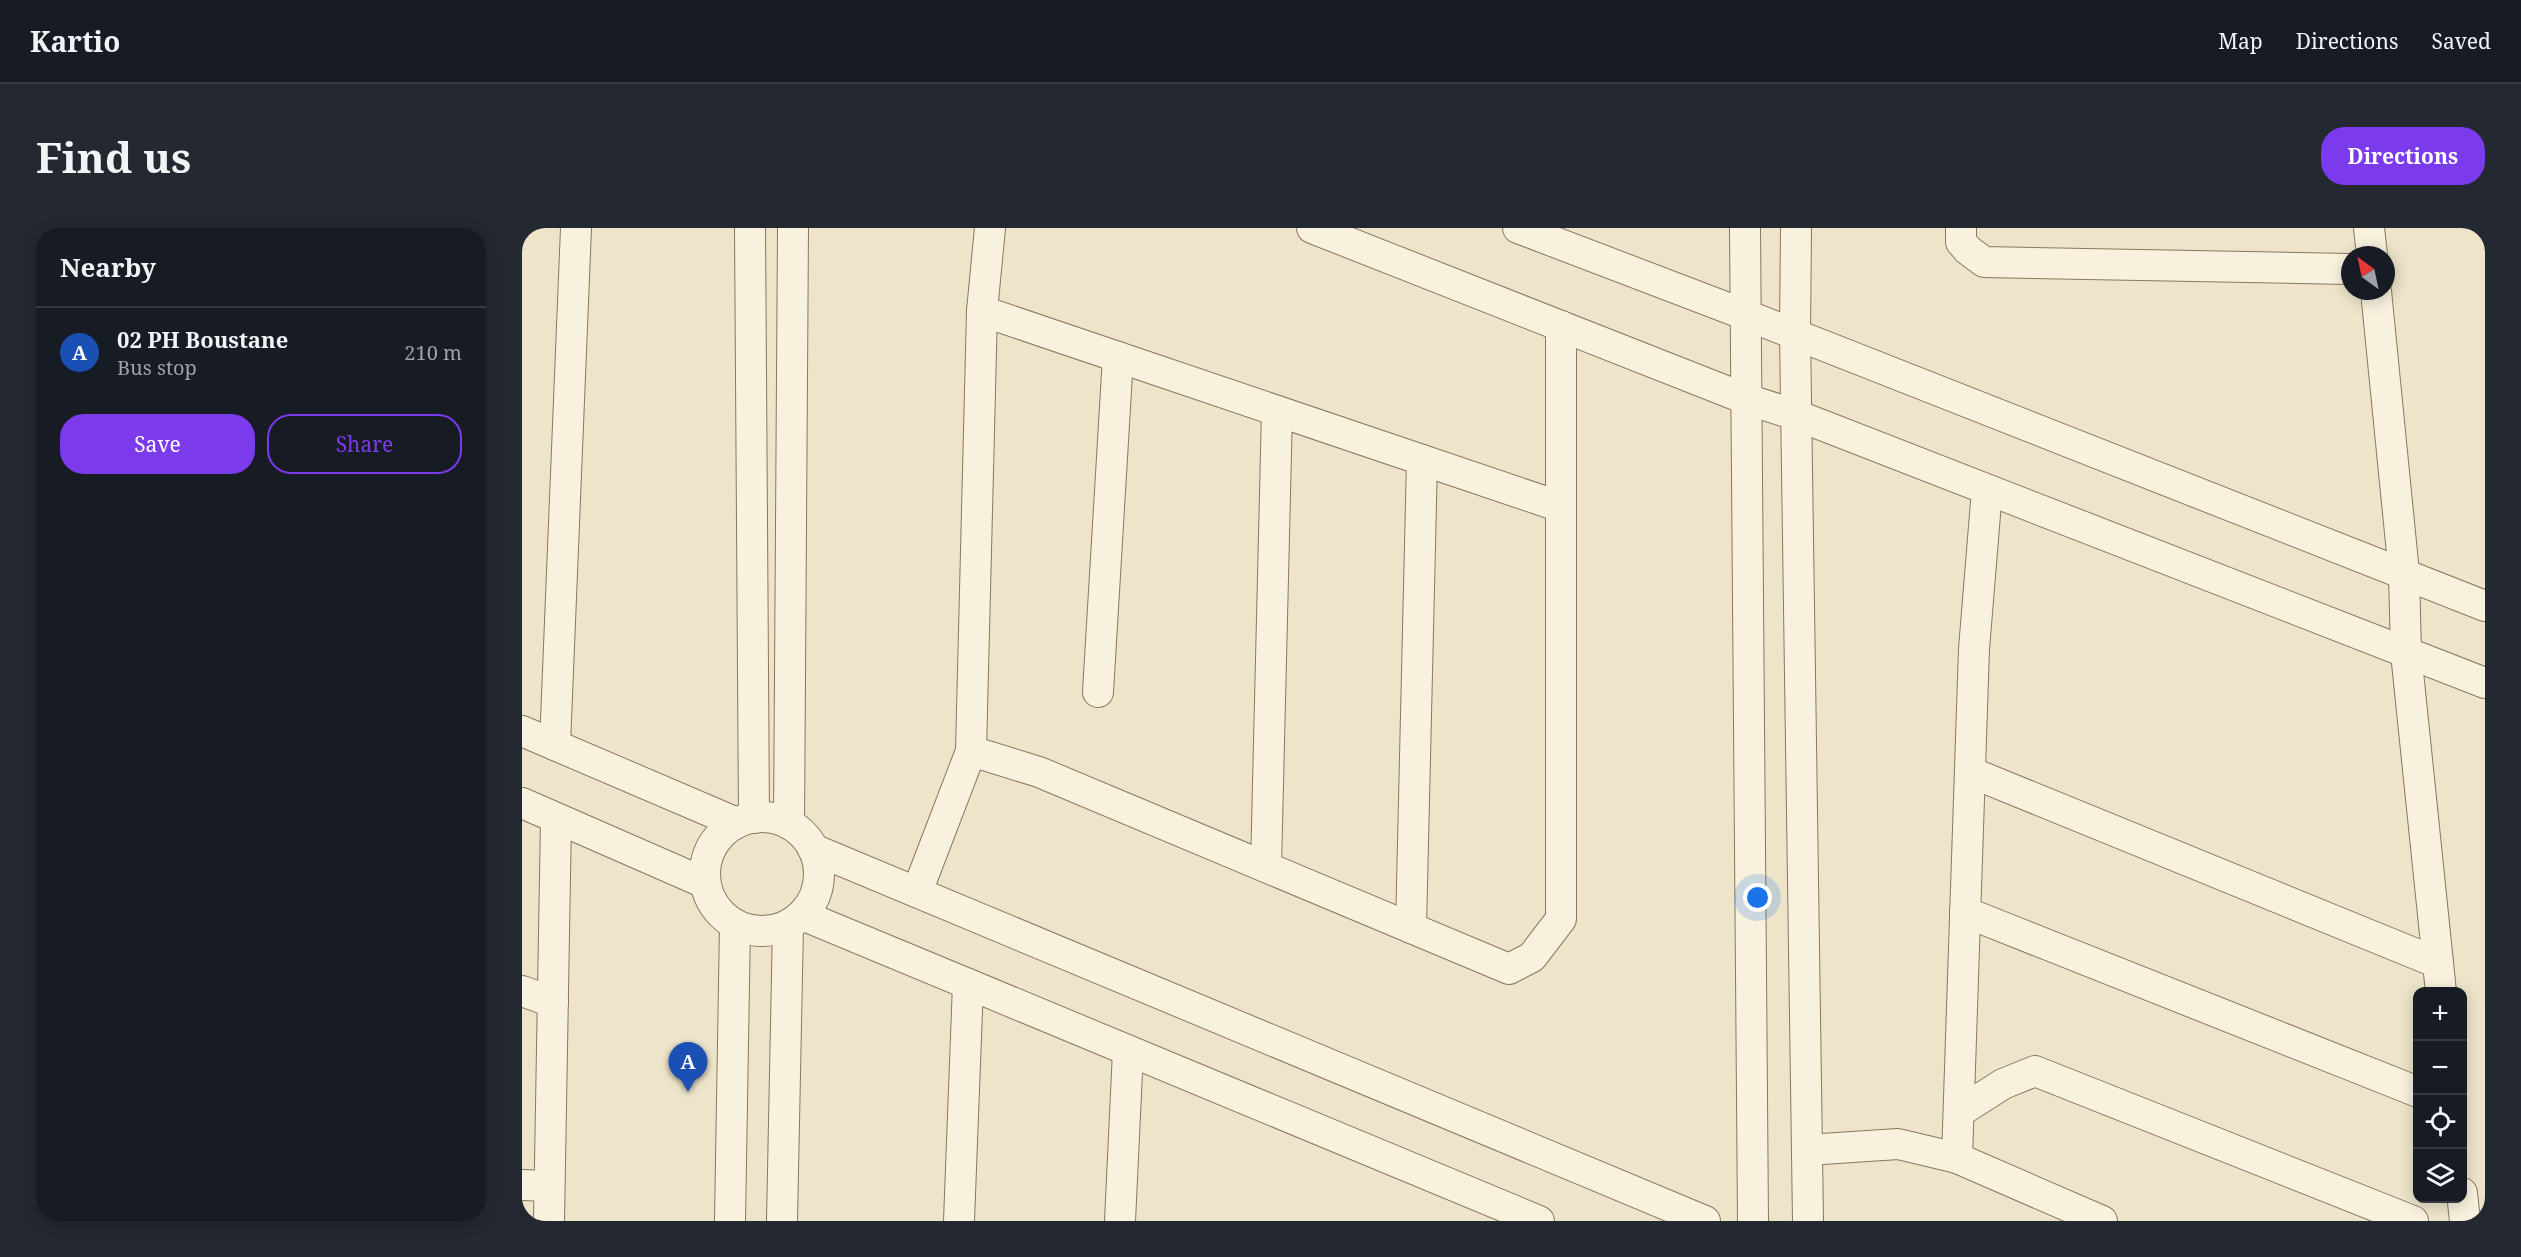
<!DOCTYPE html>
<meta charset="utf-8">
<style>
:root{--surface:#171b24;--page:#242831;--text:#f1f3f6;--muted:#9ea1a6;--line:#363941;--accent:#7c3aed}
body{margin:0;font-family:"Noto Serif",serif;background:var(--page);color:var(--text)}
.controls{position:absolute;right:18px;bottom:18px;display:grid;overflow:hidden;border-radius:12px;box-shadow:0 3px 15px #0003}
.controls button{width:54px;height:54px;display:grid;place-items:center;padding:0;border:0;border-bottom:2px solid var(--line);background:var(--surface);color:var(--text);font:30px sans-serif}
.compass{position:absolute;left:1819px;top:18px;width:54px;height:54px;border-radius:50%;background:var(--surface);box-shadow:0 3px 15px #0003;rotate:327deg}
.you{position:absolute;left:1236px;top:670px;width:21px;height:21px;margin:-15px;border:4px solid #fff;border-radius:50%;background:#1a73e8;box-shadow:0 0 0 9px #1a73e833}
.badge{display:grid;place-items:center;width:39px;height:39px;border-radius:50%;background:var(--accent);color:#fff;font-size:20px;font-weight:700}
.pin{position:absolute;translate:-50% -50px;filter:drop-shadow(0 2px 3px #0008)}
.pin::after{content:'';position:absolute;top:32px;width:21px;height:18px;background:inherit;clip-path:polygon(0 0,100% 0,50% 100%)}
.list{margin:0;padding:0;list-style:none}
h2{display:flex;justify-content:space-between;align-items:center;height:78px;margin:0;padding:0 24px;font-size:26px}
h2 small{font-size:20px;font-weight:400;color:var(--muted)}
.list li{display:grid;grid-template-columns:39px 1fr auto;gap:18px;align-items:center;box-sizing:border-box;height:90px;padding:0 24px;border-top:2px solid var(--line)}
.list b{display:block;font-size:22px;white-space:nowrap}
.list p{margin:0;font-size:20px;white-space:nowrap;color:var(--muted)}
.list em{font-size:20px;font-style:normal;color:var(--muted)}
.actions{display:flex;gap:12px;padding:18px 24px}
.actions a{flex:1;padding:14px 0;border:2px solid var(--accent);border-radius:24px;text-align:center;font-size:21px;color:var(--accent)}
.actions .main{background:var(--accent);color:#fff}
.icon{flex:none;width:33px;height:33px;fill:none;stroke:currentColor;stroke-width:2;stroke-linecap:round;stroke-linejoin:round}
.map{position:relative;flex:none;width:1963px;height:993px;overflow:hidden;border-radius:24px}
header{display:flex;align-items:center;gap:36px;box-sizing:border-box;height:84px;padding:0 30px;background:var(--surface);border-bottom:2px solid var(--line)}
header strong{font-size:28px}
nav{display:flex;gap:33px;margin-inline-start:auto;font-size:21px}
.intro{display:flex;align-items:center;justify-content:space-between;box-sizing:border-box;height:144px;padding:0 36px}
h1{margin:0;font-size:42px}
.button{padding:15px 27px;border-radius:24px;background:var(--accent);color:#fff;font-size:21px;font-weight:700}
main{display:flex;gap:36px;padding:0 36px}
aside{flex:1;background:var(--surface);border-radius:24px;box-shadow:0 3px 15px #0003}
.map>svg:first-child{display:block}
</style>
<header>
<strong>Kartio</strong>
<nav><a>Map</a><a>Directions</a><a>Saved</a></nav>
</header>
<div class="intro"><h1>Find us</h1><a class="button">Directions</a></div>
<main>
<aside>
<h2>Nearby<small></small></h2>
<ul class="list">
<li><span class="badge" style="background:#1a4fb4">A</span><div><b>02 PH Boustane</b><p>Bus stop</p></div><em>210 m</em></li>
</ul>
<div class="actions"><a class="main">Save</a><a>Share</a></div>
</aside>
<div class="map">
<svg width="1963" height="993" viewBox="0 0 1963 993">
<rect width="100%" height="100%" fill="#ede4ca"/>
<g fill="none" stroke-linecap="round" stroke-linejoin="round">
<defs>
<g id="street">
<polyline points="228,0 232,590"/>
<polyline points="790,0 1224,171 1274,187 1963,455"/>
<polyline points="996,0 1224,87 1963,378"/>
<polyline points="1223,0 1231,993"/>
<polyline points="1274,0 1273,106 1286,993"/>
<polyline points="1439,0 1439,14 1446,22 1462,34 1828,41"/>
<polyline points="1847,0 1850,27"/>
<polyline points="1854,63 1882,345 1884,425 1919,764"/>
<polyline points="460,83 1039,279"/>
<polyline points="576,464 596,129"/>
<polyline points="0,503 215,595"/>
<polyline points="33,517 54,0"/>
<polyline points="449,523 460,83 468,0"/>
<polyline points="1448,544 1916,735"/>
<polyline points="0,575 183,655"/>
<circle cx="240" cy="646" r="57"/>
<polyline points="267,596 271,0"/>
<polyline points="291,621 1183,993"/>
<polyline points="744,639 755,183"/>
<polyline points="395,664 449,523 517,544 987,741 1010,729 1039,691 1039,98"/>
<polyline points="1443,684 1896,864"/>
<polyline points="280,687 1017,993"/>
<polyline points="889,700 900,232"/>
<polyline points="0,763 31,774"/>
<polyline points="1437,884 1481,856 1513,843 1891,993"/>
<polyline points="1285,922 1376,916 1435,930 1580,993"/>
<polyline points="1435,930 1452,421 1465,262"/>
<polyline points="0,957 27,958"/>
<polyline points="1940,965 1943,993"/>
<polyline points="27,993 34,591"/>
<polyline points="208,993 213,697"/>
<polyline points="260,993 266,698"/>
<polyline points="437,993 446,756"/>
<polyline points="598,993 606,823"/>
</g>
</defs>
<use href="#street" stroke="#8a775f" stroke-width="32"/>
<use href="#street" stroke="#f8f1de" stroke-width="30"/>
</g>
</svg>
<div class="controls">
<button>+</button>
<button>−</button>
<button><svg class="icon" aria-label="locate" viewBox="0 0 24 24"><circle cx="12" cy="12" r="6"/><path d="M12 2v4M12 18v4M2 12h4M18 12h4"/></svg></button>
<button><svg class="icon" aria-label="layers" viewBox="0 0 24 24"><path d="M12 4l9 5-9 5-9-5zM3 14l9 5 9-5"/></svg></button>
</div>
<svg class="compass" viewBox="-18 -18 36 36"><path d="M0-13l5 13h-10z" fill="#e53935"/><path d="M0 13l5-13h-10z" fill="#9ea1a6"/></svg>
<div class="you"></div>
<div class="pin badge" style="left:166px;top:864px;background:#1a4fb4">A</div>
</div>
</main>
